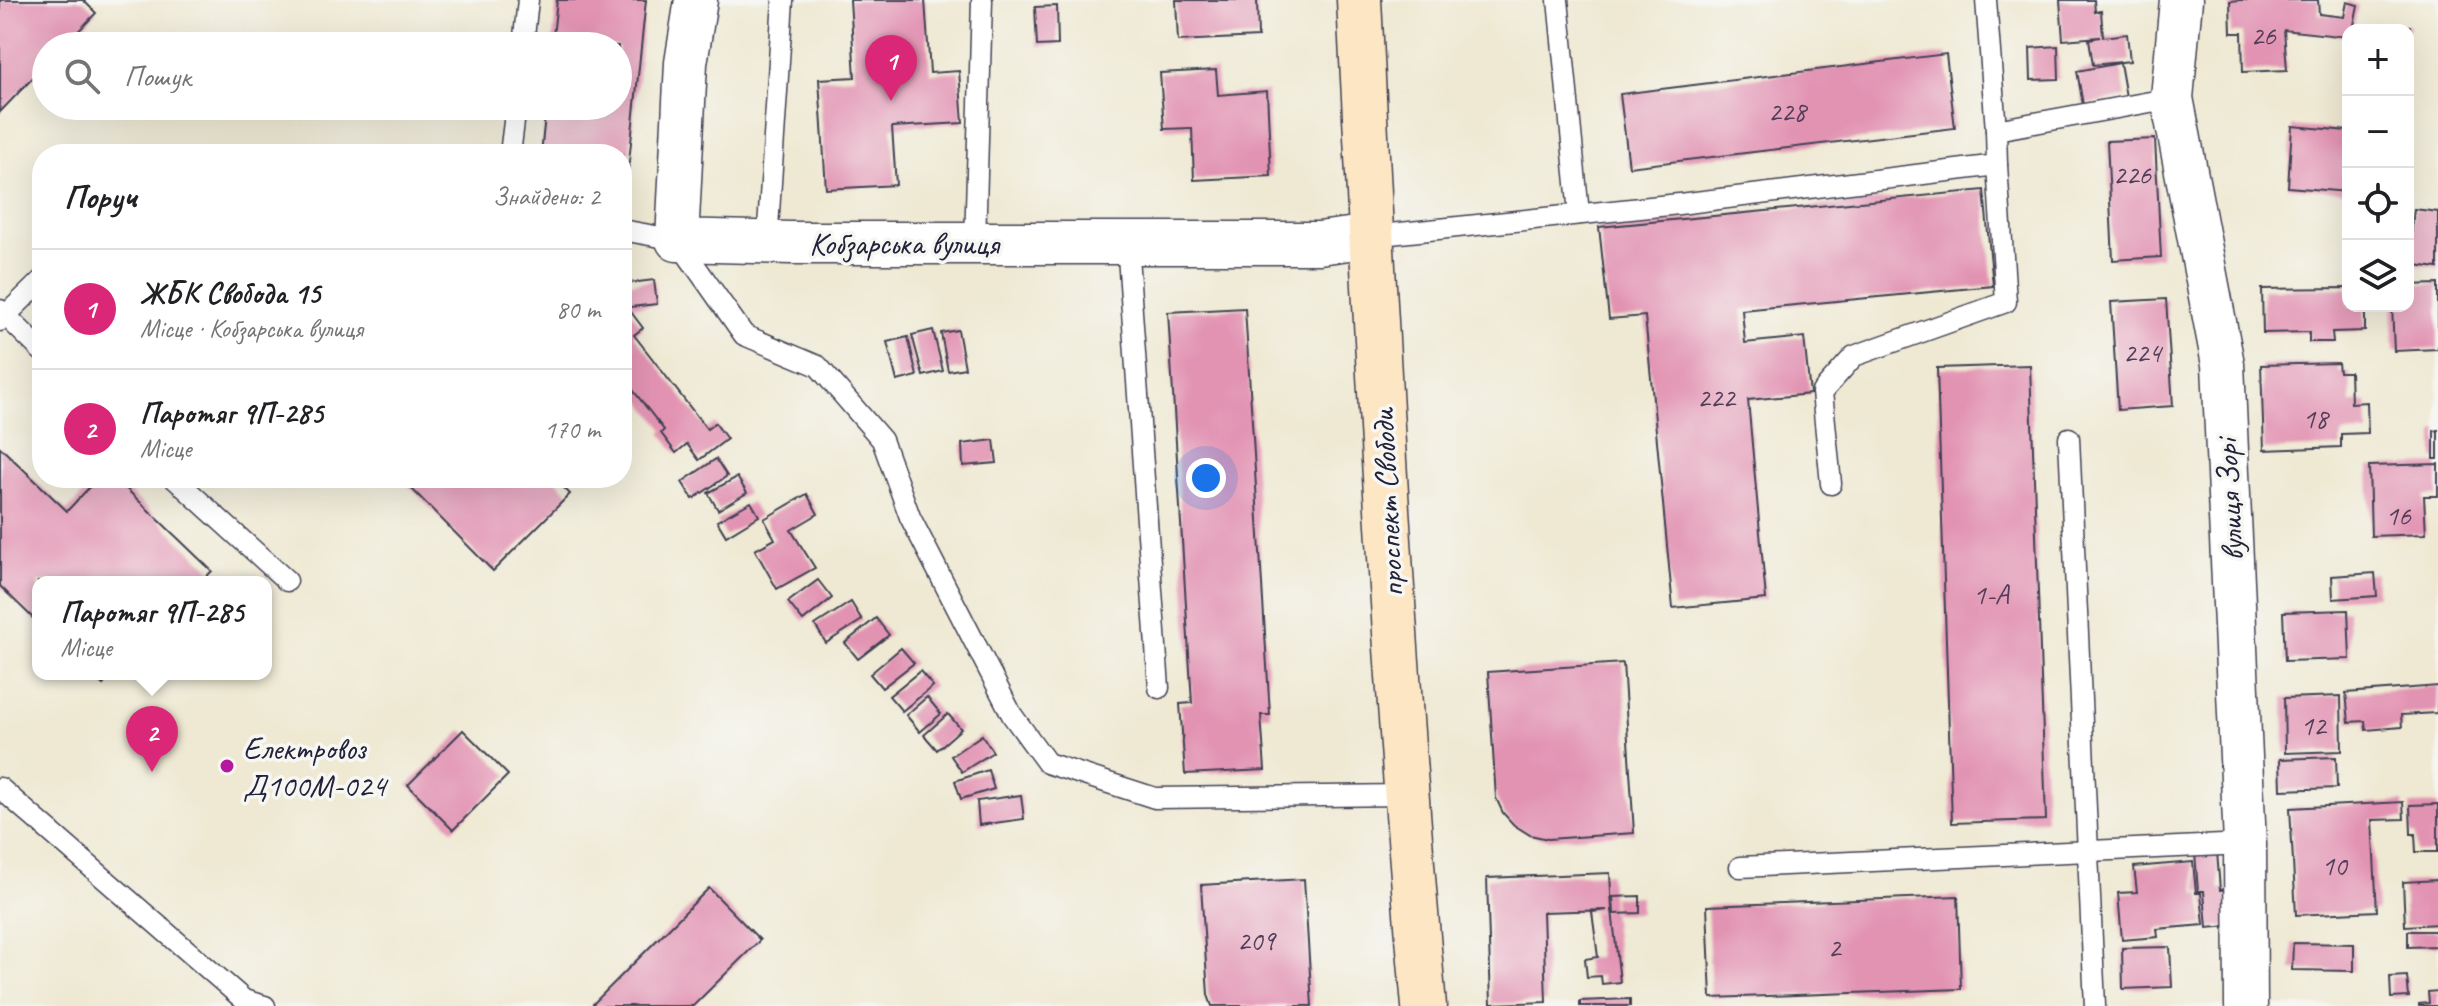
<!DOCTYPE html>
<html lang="uk">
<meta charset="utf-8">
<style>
:root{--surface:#fff;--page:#f2f2f2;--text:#202124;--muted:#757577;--line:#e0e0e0;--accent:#db2777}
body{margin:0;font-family:Caveat,sans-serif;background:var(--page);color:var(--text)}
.controls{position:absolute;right:24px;top:24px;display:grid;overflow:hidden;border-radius:16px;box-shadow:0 8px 32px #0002}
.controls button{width:72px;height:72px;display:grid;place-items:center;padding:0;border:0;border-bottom:2px solid var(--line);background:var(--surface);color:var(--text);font:40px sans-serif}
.you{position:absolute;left:1206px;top:478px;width:28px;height:28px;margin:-20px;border:6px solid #fff;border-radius:50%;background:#1a73e8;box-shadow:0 0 0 12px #1a73e833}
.badge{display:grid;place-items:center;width:52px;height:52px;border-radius:50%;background:var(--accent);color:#fff;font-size:26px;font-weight:700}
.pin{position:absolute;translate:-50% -66px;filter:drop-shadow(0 2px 4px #0008)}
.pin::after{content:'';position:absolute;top:42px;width:28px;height:24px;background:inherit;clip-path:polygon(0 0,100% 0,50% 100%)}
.popup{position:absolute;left:32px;top:576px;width:240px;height:104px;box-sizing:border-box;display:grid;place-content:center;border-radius:16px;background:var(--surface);filter:drop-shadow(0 2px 6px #0005);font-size:26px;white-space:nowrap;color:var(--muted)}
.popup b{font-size:30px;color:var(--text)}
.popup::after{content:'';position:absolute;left:50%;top:100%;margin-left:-16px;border:16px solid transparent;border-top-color:var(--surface)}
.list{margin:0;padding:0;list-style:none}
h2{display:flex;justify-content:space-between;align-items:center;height:104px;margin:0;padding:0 32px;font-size:34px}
h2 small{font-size:26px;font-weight:400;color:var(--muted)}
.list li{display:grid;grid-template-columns:52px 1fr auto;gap:24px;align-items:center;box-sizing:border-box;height:120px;padding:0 32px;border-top:2px solid var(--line)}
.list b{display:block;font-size:30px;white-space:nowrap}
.list p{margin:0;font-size:26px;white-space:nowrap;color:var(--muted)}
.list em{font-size:26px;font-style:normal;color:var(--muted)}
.icon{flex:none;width:44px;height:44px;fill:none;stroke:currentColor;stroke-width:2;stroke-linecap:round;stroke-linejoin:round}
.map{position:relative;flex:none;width:2438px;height:1006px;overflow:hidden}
.search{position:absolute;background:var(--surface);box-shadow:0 8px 32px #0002;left:32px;top:32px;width:600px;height:88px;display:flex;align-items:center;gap:20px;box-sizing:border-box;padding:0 28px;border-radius:44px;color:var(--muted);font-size:30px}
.panel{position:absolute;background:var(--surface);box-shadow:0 8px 32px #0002;left:32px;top:144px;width:600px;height:344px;border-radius:32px}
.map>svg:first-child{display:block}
</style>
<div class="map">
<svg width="2438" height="1006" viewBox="0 0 2438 1006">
<rect width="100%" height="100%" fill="#f6f6f2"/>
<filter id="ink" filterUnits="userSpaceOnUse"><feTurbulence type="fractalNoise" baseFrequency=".0125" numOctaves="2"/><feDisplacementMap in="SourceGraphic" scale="16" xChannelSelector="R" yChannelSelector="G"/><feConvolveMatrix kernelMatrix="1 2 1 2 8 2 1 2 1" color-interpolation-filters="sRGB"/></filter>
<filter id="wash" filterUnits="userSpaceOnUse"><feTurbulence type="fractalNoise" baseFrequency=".006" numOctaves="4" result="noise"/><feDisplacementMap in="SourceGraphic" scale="32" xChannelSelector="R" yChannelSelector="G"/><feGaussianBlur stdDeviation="1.8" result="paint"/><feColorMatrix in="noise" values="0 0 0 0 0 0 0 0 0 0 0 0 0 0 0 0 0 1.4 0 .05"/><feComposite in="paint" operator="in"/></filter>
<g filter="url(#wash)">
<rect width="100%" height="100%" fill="#efe9d3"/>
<g id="blocks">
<g fill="#e293b2">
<polygon points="0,0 83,0 96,13 64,46 46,46 46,64 0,112"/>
<polygon points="557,0 646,0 626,190 622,190 622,154 541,154 546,106 618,106 618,46 552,46"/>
<polygon points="850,0 925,0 930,73 959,71 963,123 892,127 896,185 826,189 819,79 855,77"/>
<polygon points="1176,0 1257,0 1258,37 1178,41"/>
<polygon points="2060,0 2094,0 2095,12 2101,11 2103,37 2127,34 2130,61 2093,65 2089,39 2100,37 2063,40"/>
<polygon points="2240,0 2318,0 2319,14 2344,17 2347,2 2358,5 2353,30 2348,30 2348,37 2284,30 2287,70 2243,72 2242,33 2231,33 2230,1"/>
<polygon points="1057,6 1058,45 1037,46 1035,7"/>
<polygon points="2391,24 2410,26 2409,30 2390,30"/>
<polygon points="2058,46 2059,79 2031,80 2030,48"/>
<polygon points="1946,54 1955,128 1629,167 1620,94"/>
<polygon points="2120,63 2126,97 2083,105 2077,71"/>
<polygon points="1216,70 1218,95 1267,91 1271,176 1194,180 1192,128 1164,129 1160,73"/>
<polygon points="2292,126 2348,131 2348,192 2288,187"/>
<polygon points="2155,139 2161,257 2113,260 2107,141"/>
<polygon points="1984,190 1993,286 1742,310 1745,343 1804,337 1810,394 1748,400 1766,599 1673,608 1645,316 1609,319 1599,227"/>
<polygon points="2414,209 2438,212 2438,268 2408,264"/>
<polygon points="654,280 657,304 622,308 622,284"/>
<polygon points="2438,284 2438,349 2394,351 2392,306 2408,306 2408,285"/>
<polygon points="2348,288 2348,306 2365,306 2365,331 2332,332 2333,342 2309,342 2309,332 2263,333 2262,289"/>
<polygon points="2166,299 2173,406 2118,410 2111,302"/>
<polygon points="1245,308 1270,715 1261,715 1265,770 1185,774 1180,704 1192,703 1168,312"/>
<polygon points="631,312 643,328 634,335 707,429 715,423 727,439 699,460 687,444 676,453 661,433 664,430 622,376 622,319"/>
<polygon points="933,330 943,371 923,376 912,335"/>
<polygon points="958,330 965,368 948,371 941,333"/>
<polygon points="908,337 917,376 897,381 887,342"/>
<polygon points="2338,363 2339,372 2350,372 2351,403 2367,402 2368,433 2341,434 2341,447 2264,450 2261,365"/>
<polygon points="2030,365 2046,820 1952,823 1937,368"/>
<polygon points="2438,430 2438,459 2434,459 2434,431"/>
<polygon points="994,440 997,463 963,466 962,444"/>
<polygon points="0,447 67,511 98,478 115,478 212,571 201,582 38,582 38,623 0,586"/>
<polygon points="716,459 727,476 693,499 682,482"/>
<polygon points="2438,464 2438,496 2424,496 2426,534 2371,536 2369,466"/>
<polygon points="737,477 747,493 718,510 708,493"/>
<polygon points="401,478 554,478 570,494 493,571"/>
<polygon points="807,494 818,514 791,530 815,568 777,589 755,550 775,539 764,519"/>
<polygon points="751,502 759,516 726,536 717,521"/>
<polygon points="2375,573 2377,596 2333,599 2332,576"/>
<polygon points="818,580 832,598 803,621 788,602"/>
<polygon points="851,602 862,620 826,643 815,625"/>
<polygon points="2348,610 2350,659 2285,661 2283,612"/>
<polygon points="876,618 889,635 858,659 845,643"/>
<polygon points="901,648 914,663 882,688 870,674"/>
<polygon points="1623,663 1634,833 1548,839 1530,835 1514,825 1503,813 1496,798 1488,672"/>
<polygon points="920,671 933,686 902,711 889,696"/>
<polygon points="91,674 113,674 103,685"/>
<polygon points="2438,686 2437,713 2401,715 2402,727 2366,730 2365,721 2349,722 2346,693"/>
<polygon points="2341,696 2342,751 2285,753 2284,698"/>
<polygon points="927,697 941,714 920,732 906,715"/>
<polygon points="948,714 961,729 937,750 924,735"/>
<polygon points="463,730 508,775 453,830 408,785"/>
<polygon points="982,735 993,752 962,772 951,756"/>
<polygon points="2336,757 2337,788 2281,790 2280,759"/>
<polygon points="988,770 994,789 961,799 955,781"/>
<polygon points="1021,795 1024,819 979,825 977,801"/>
<polygon points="2403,802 2404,819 2372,820 2377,911 2296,915 2290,808"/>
<polygon points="2438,804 2438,852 2416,852 2415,834 2411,834 2410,805"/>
<polygon points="2217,852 2220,890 2227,889 2230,926 2207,928 2204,891 2198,891 2195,853"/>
<polygon points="2193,862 2196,893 2201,893 2204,925 2157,929 2158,937 2122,940 2118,893 2137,892 2134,867"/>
<polygon points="1610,873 1612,910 1620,982 1602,984 1601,976 1587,977 1585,959 1598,957 1592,912 1607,910 1543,912 1546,1002 1491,1004 1487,878"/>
<polygon points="1304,879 1312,1006 1212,1006 1208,995 1201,885"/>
<polygon points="2438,880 2438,924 2405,926 2403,882"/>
<polygon points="709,888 760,940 693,1006 591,1006"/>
<polygon points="1640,896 1640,913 1614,914 1613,897"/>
<polygon points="1958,896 1961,989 1711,998 1707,906"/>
<polygon points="2408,931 2438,931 2438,946 2408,947"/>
<polygon points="2293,943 2354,944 2354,971 2292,970"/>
<polygon points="2170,947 2172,987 2123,989 2122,948"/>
<polygon points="2407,976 2409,997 2391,998 2390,977"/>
<polygon points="2438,991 2438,1006 2419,1006 2419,1004 2429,1003 2428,992"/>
<polygon points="1630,999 1630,1006 1580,1006 1580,1001"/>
</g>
</g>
</g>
<g filter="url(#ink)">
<use href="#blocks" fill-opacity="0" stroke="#414052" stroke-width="2"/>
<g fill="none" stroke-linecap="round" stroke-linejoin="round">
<defs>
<g id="service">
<polyline points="1558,0 1579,214"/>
<polyline points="1986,0 1996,130 2172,98"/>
<polyline points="523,46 528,0"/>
<polyline points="510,154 516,106"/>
<polyline points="622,230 677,240 744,335 818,366 882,440 910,517 1012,715 1047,763 1155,798 1405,795"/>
<polyline points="1371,236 1679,204 1997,165 1996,130"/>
<polyline points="1127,242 1159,688"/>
<polyline points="767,243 783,0"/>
<polyline points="975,243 982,0"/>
<polyline points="0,310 42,351"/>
<polyline points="0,321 42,280"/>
<polyline points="2069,438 2095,1006"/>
<polyline points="174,478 287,581"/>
<polyline points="1831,484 1822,392 1854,356 2006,302 1997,165"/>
<polyline points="0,788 244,1000 265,1006"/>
<polyline points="1740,867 2245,844"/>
</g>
<g id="minor">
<polyline points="696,0 686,63 677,240 791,243 1319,243 1371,236"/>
<polyline points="2181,0 2172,98 2223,364 2245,844 2246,1006"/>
</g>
<path id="secondary" d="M1359 0C1376 336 1394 671 1424 1006"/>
</defs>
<use href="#service" stroke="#414052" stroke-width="23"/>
<use href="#minor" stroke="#414052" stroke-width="45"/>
<use href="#secondary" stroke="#414052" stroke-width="47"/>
<use href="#service" stroke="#fff" stroke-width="20"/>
<use href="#minor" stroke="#fff" stroke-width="42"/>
<use href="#secondary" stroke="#fce6c4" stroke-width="44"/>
</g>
</g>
<circle fill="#b5179e" stroke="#f6f6f2" stroke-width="3" cx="227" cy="766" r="8"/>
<g text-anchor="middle" stroke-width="7" stroke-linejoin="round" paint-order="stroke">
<g font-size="28" fill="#523e59">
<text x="2263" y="45">26</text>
<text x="1787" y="121">228</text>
<text x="2132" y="184">226</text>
<text x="2142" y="362">224</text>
<text x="1716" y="407">222</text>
<text x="2315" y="428">18</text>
<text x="2398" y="525">16</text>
<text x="1991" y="604">1-А</text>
<text x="2313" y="735">12</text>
<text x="2334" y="875">10</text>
<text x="1256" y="950">209</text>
<text x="1834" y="957">2</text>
</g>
<g font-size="32" fill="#22223b" stroke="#f6f6f2">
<text x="904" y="254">Кобзарська вулиця</text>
<text transform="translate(2229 500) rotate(-93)" y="11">вулиця Зорі</text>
<text transform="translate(1387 503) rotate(-93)" y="11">проспект Свободи</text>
</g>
<g font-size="32" fill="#22223b" stroke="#f6f6f2" text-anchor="start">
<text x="243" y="759">Електровоз<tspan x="243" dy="37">Д100М-024</tspan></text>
</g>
</g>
</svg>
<div class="controls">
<button>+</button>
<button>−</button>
<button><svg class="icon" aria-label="locate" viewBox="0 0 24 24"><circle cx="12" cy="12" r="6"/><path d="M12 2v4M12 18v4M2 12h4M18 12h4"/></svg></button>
<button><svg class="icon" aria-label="layers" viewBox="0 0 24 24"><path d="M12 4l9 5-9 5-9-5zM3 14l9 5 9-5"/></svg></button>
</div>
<div class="you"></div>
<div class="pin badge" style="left:891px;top:101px">1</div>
<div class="pin badge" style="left:152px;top:772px">2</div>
<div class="popup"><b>Паротяг 9П-285</b>Місце</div>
<div class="search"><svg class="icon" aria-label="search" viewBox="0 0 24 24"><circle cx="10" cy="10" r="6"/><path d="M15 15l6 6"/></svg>Пошук</div>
<section class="panel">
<h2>Поруч<small>Знайдено: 2</small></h2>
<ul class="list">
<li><span class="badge">1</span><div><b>ЖБК Свобода 15</b><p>Місце · Кобзарська вулиця</p></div><em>80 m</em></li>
<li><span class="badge">2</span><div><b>Паротяг 9П-285</b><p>Місце</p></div><em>170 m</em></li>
</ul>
</section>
</div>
